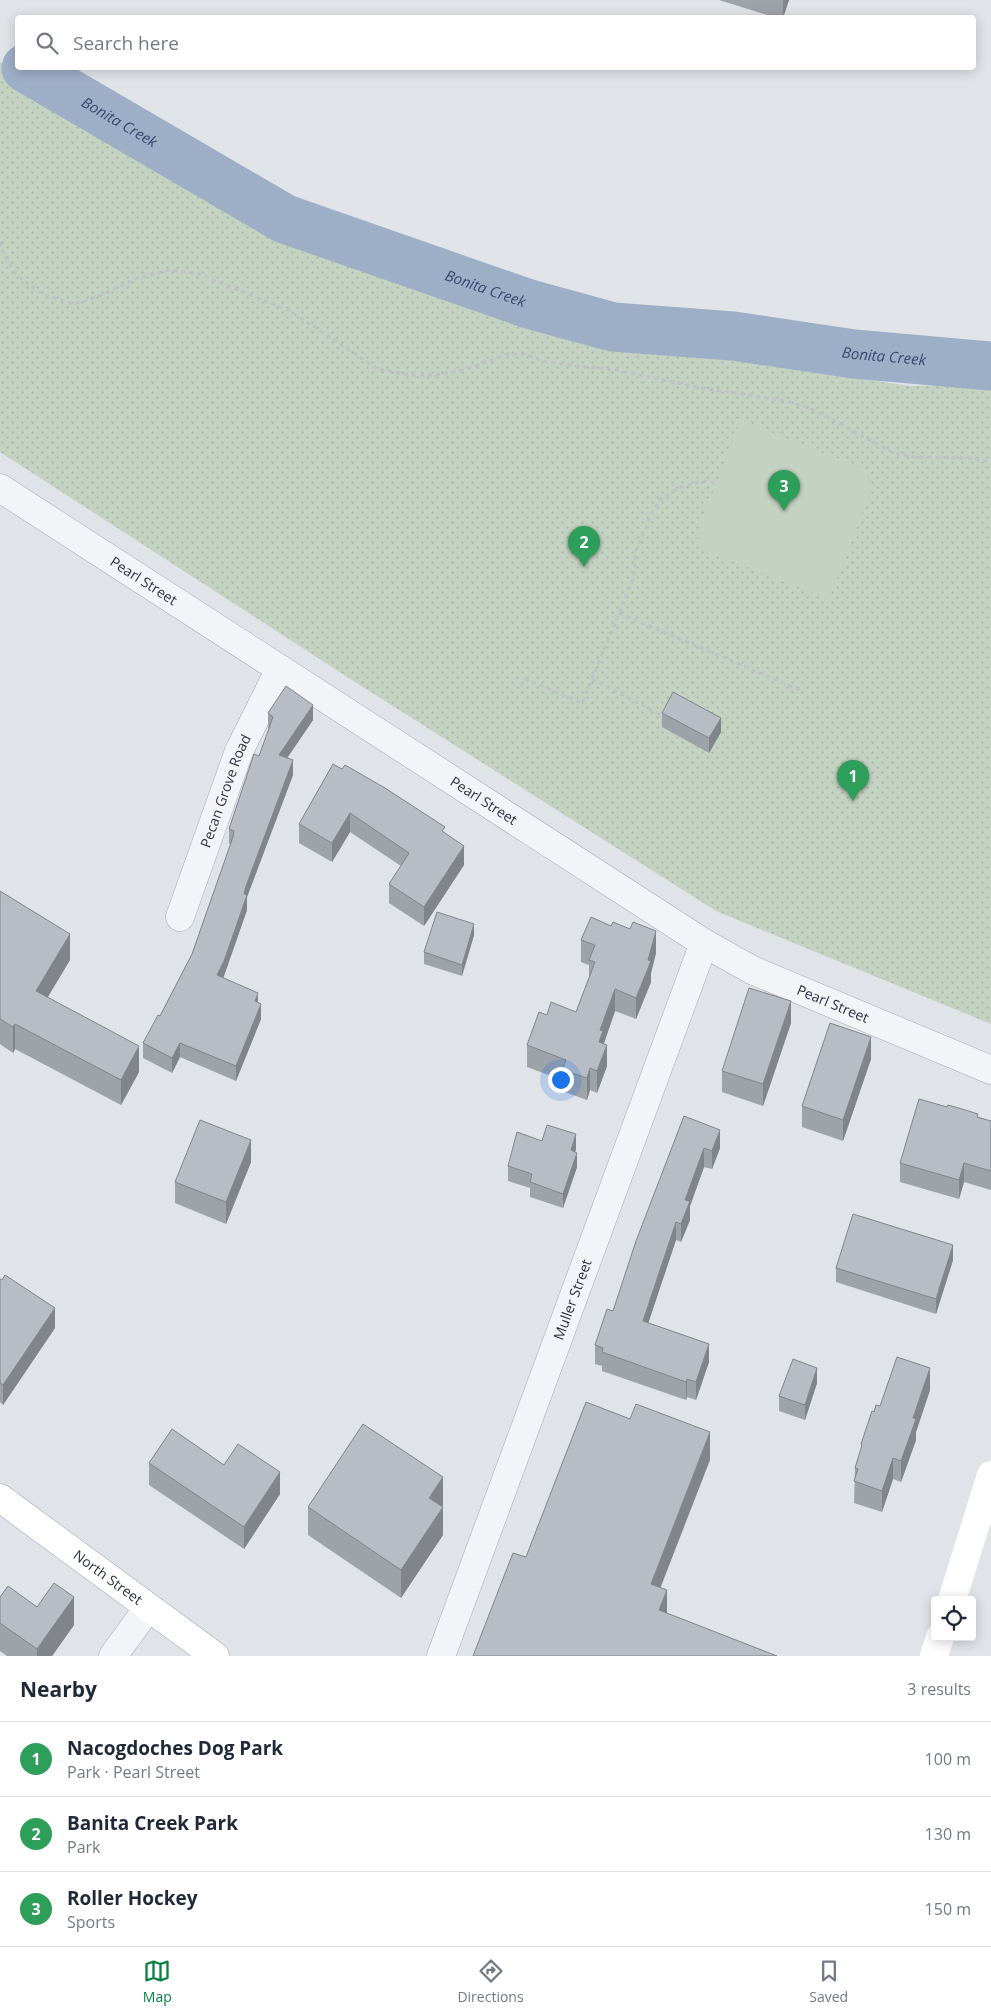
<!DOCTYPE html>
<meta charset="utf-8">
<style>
:root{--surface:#fff;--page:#f6f6f7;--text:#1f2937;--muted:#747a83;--line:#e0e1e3;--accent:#0b8043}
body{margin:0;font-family:"Open Sans",sans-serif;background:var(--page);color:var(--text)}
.controls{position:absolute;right:15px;bottom:15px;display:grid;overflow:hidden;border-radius:5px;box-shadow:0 2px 12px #0003}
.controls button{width:45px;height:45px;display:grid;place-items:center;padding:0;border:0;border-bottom:1px solid var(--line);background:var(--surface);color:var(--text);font:25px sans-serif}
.you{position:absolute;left:560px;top:1079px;width:18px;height:18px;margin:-12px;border:4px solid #fff;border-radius:50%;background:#1a73e8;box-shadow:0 0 0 8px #1a73e833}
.badge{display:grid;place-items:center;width:32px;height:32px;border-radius:50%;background:var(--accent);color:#fff;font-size:16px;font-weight:700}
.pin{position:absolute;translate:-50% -41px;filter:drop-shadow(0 1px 2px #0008)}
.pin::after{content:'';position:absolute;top:26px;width:18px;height:15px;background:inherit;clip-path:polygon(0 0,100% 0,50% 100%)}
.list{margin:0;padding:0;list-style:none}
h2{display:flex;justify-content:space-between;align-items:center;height:65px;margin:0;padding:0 20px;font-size:21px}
h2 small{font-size:16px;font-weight:400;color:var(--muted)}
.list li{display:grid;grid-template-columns:32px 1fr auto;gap:15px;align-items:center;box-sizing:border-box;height:75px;padding:0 20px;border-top:1px solid var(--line)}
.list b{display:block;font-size:19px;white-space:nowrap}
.list p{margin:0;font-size:16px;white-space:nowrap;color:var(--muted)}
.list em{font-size:16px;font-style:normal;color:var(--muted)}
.icon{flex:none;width:28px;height:28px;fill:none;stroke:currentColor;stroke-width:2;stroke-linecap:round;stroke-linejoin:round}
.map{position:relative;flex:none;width:991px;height:1656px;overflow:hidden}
.search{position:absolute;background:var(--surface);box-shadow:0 2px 12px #0003;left:15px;right:15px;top:15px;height:55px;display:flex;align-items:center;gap:12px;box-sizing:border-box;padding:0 18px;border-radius:5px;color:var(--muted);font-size:19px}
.sheet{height:290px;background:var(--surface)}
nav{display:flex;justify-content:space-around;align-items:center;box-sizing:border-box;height:70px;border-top:1px solid var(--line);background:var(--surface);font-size:14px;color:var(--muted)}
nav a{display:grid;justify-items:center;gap:2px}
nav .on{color:var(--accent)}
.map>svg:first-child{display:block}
</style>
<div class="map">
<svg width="991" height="1656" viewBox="0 0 991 1656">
<defs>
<pattern id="park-dots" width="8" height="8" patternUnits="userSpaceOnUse" patternTransform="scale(1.25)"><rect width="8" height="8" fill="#c4d2c2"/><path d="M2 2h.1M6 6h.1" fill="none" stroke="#a9b5a8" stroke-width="1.8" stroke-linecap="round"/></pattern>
</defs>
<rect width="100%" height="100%" fill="#e0e3e8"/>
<polygon fill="url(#park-dots)" points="0,62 280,231 485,298 618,337 729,346 823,373 910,386 991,384 991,1024 716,911 355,682 0,452"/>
<polygon fill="#c4d2c2" points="741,420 864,470 873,487 829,599 703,550 696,535"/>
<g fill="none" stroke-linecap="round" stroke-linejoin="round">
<path stroke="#9daec7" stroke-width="49" id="s1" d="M26 68 285 219 529 304 613 327 733 336 854 354 991 366"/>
<defs>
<g id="street">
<path id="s2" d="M0 488 704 943 752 970 991 1070"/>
<path id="s3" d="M180 917 239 751 280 669"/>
<polyline points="113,1656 148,1608"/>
<path id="s4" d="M441 1656 704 943"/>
</g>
<g id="primary">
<path id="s5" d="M0 1498 215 1656"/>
</g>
</defs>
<use href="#street" stroke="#a6aab2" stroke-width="29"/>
<use href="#primary" stroke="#a0a6b3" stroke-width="29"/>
<g stroke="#bfc1c7" stroke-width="3" stroke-dasharray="4 4" stroke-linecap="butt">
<polyline points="0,242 5,257 18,276 42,294 73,304 97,297 138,278 170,270 199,274 290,311 378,369 412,375 436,375 467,369 508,354 524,354 547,362 621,371 702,388 787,401 814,410 894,453 913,457 969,458 991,462"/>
<polyline points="619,613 802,691"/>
<polyline points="592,679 665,717"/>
<polyline points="521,686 525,679 582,703 634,577 636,551 652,513 660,500 680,487 705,481 715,483"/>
</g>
<use href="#street" stroke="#f3f4f7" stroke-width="28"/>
<g stroke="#fff" stroke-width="28">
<polyline points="952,1600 991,1475"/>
<polyline points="934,1656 940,1637"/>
</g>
<use href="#primary" stroke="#fff" stroke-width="28"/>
</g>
<g fill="#9ea2a9">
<polygon points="719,0 789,0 783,18 777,18"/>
<polygon points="268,713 313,720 287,758 293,775 247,897 247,910 223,978 258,1003 261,1019 236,1081 180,1057 172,1073 143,1058 143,1043 160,1016 192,954 231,844 229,844 229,829 259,756 269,729 268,728"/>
<polygon points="662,713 721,732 709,753 662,727"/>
<polygon points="333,764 445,833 464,865 424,926 389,903 389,884 401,866 350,832 332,862 299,843 299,824"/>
<polygon points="0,891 70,960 48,997 139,1072 121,1105 15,1049 13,1053 0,1044"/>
<polygon points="474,935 462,976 424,964 424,952"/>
<polygon points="581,940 656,953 651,973 651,982 636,1019 615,1011 604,1043 607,1066 597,1093 590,1090 587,1100 562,1091 562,1080 527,1067 527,1045 547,1015 576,1012 589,978 589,965 581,962"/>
<polygon points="791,1023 763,1106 722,1092 722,1071"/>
<polygon points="871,1059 843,1141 802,1127 802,1106"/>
<polygon points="684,1116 720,1148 712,1169 704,1167 690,1206 690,1220 681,1242 676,1240 648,1323 709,1362 696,1400 687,1397 686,1400 602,1371 602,1366 595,1364 595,1345 613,1311"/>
<polygon points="978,1117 991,1121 991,1190 964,1182 959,1199 900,1182 900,1163"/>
<polygon points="542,1141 576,1149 575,1152 577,1167 563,1208 530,1197 530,1188 508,1181 508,1166"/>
<polygon points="251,1162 226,1224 175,1203 175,1182"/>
<polygon points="953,1260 936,1314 836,1282 836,1268"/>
<polygon points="0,1279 55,1328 3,1405 0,1402"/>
<polygon points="817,1383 805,1420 779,1411 779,1396"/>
<polygon points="930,1390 916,1432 916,1440 901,1482 893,1479 882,1512 854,1503 855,1468 861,1450 861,1444 874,1412 880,1406"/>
<polygon points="149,1463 224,1465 280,1494 244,1549 149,1485"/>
<polygon points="443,1505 442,1507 443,1535 401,1598 308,1535 308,1507"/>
<polygon points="0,1597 37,1607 74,1625 52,1656 7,1656 0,1651"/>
</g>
<g fill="#81848a">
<polygon points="783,0 789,0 783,18"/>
<polygon points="313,705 313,720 279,770 279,755"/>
<polygon points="721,718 721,732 709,753 709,738"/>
<polygon points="293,760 293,775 247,897 247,910 224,976 217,990 217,975 244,894 246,886"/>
<polygon points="350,813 350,832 332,862 332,843"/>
<polygon points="464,846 464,865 424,926 424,907"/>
<polygon points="474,924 474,935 462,976 462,965"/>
<polygon points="656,931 656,953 651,973 651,982 636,1019 636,998"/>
<polygon points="70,934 70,960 36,1016 36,991"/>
<polygon points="615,989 615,1011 603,1046 599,1042 600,1030"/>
<polygon points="258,993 258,1008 255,1001"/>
<polygon points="791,1001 791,1023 763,1106 763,1084"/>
<polygon points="261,1004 261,1019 236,1081 236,1066"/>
<polygon points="15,1024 15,1049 13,1053 13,1027"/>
<polygon points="871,1037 871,1059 843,1141 843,1120"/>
<polygon points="180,1043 180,1057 172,1073 172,1058"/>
<polygon points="607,1045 607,1066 597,1093 597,1071"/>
<polygon points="139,1046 139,1072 121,1105 121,1080"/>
<polygon points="590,1068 590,1090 587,1100 587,1078"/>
<polygon points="720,1130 720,1148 712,1169 712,1151"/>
<polygon points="576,1134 576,1149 571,1165 571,1150"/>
<polygon points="251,1140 251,1162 226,1224 226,1202"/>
<polygon points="704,1148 704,1167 690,1206 690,1220 681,1242 681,1224 685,1200"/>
<polygon points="577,1153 577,1167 563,1208 563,1194"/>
<polygon points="964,1163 964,1182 959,1199 959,1180"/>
<polygon points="676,1222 676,1240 643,1339 643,1321"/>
<polygon points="953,1245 953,1260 936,1314 936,1299"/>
<polygon points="55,1308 55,1328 3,1405 3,1385"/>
<polygon points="709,1344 709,1362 696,1400 696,1382"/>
<polygon points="817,1368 817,1383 805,1420 805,1405"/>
<polygon points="930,1368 930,1390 916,1432 916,1440 901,1482 901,1461 913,1418"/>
<polygon points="687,1379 687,1397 686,1400 686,1382"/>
<polygon points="710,1432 710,1460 651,1612 651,1584"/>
<polygon points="893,1458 893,1479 882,1512 882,1491"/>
<polygon points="280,1472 280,1494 244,1549 244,1527"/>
<polygon points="443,1477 443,1505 429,1526 429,1498"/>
<polygon points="443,1507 443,1535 401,1598 401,1570"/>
<polygon points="667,1590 667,1618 659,1610"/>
<polygon points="74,1597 74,1625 52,1656 37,1656 37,1649"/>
</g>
<g fill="#b8bcc5" stroke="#81848a">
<polygon points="286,686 313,705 279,755 293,760 246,886 244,894 247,895 224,961 217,975 258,993 255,1001 261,1004 236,1066 180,1043 172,1058 143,1043 158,1015 160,1016 192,954 233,837 234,831 229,829 254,754 259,756 273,717 268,713"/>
<polygon points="673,692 721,718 709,738 662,713"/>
<polygon points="333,764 342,769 345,765 385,788 445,827 442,831 464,846 424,907 389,884 409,853 350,813 332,843 299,824"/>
<polygon points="0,891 70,934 36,991 139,1046 121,1080 15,1024 13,1027 0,1019"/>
<polygon points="437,912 474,924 462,965 424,952"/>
<polygon points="591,917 611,926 613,922 630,929 633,922 656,931 648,960 651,961 636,998 615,989 600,1030 603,1031 599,1042 607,1045 597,1071 590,1068 587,1078 562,1070 566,1060 527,1045 539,1012 547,1015 551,1002 576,1012 595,962 589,960 595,945 581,940"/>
<polygon points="749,988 791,1001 763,1084 722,1071"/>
<polygon points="830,1023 871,1037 843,1120 802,1106"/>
<polygon points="919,1099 947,1107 948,1105 962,1109 978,1114 977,1117 991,1121 991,1171 964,1163 959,1180 900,1163"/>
<polygon points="684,1116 720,1130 712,1151 704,1148 685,1200 690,1201 681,1224 676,1222 643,1321 709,1344 696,1382 687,1379 686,1382 602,1352 603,1348 595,1345 607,1309 613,1311 636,1241"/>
<polygon points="200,1120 251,1140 226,1202 175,1182"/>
<polygon points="547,1125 576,1134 571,1150 577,1153 563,1194 530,1182 532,1174 508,1166 517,1132 542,1141"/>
<polygon points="853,1214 953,1245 936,1299 836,1268"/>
<polygon points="5,1275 55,1308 3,1385 0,1383 0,1279 2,1280"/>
<polygon points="897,1357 930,1368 913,1418 916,1419 901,1461 893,1458 882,1491 854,1481 858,1469 855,1468 862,1445 861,1444 872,1411 874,1412 876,1405 880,1406"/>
<polygon points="793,1359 817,1368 805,1405 779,1396"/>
<polygon points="586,1402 630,1419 636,1404 710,1432 651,1584 667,1590 659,1610 777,1656 473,1656 513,1553 526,1557"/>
<polygon points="363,1424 443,1477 429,1498 443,1507 401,1570 308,1507"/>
<polygon points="172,1429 224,1465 238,1444 280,1472 244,1527 149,1463"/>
<polygon points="54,1583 74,1597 37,1649 0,1623 0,1597 8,1586 37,1607"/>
</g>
<g text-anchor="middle" stroke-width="4" stroke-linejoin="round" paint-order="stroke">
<g font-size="14" fill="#2a303f" stroke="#f0f2f6">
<text dy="5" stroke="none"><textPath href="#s2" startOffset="171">Pearl Street</textPath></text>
<text dy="5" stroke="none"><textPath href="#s3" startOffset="134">Pecan Grove Road</textPath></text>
<text dy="5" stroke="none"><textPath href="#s2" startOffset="576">Pearl Street</textPath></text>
<text dy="5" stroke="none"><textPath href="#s2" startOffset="981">Pearl Street</textPath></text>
<text dy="5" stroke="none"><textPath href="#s4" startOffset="380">Muller Street</textPath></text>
<text dy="5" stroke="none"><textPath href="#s5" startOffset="134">North Street</textPath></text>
</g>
<g font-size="15" font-style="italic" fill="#364b71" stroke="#f0f2f6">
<text dy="5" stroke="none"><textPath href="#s1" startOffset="108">Bonita Creek</textPath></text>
<text dy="5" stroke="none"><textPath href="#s1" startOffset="512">Bonita Creek</textPath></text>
<text dy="5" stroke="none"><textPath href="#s1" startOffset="918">Bonita Creek</textPath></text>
</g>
</g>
</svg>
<div class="controls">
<button><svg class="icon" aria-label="locate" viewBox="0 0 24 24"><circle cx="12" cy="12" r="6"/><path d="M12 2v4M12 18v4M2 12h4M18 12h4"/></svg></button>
</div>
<div class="you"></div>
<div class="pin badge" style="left:853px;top:801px;background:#2e9e5b">1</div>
<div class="pin badge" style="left:584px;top:567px;background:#2e9e5b">2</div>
<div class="pin badge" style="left:784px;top:511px;background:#2e9e5b">3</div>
<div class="search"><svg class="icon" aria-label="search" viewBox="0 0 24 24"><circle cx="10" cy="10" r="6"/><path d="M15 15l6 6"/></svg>Search here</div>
</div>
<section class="sheet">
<h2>Nearby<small>3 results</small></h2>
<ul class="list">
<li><span class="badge" style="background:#2e9e5b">1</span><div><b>Nacogdoches Dog Park</b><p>Park · Pearl Street</p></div><em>100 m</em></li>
<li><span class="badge" style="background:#2e9e5b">2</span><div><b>Banita Creek Park</b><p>Park</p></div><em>130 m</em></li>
<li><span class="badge" style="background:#2e9e5b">3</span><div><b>Roller Hockey</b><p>Sports</p></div><em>150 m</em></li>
</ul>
</section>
<nav>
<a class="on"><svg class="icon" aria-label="map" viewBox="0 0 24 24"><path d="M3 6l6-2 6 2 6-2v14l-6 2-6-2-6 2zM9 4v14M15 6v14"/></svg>Map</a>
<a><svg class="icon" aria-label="directions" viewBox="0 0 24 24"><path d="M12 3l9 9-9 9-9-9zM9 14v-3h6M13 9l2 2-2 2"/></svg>Directions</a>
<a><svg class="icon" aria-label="saved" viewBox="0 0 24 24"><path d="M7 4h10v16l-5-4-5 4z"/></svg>Saved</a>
</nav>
